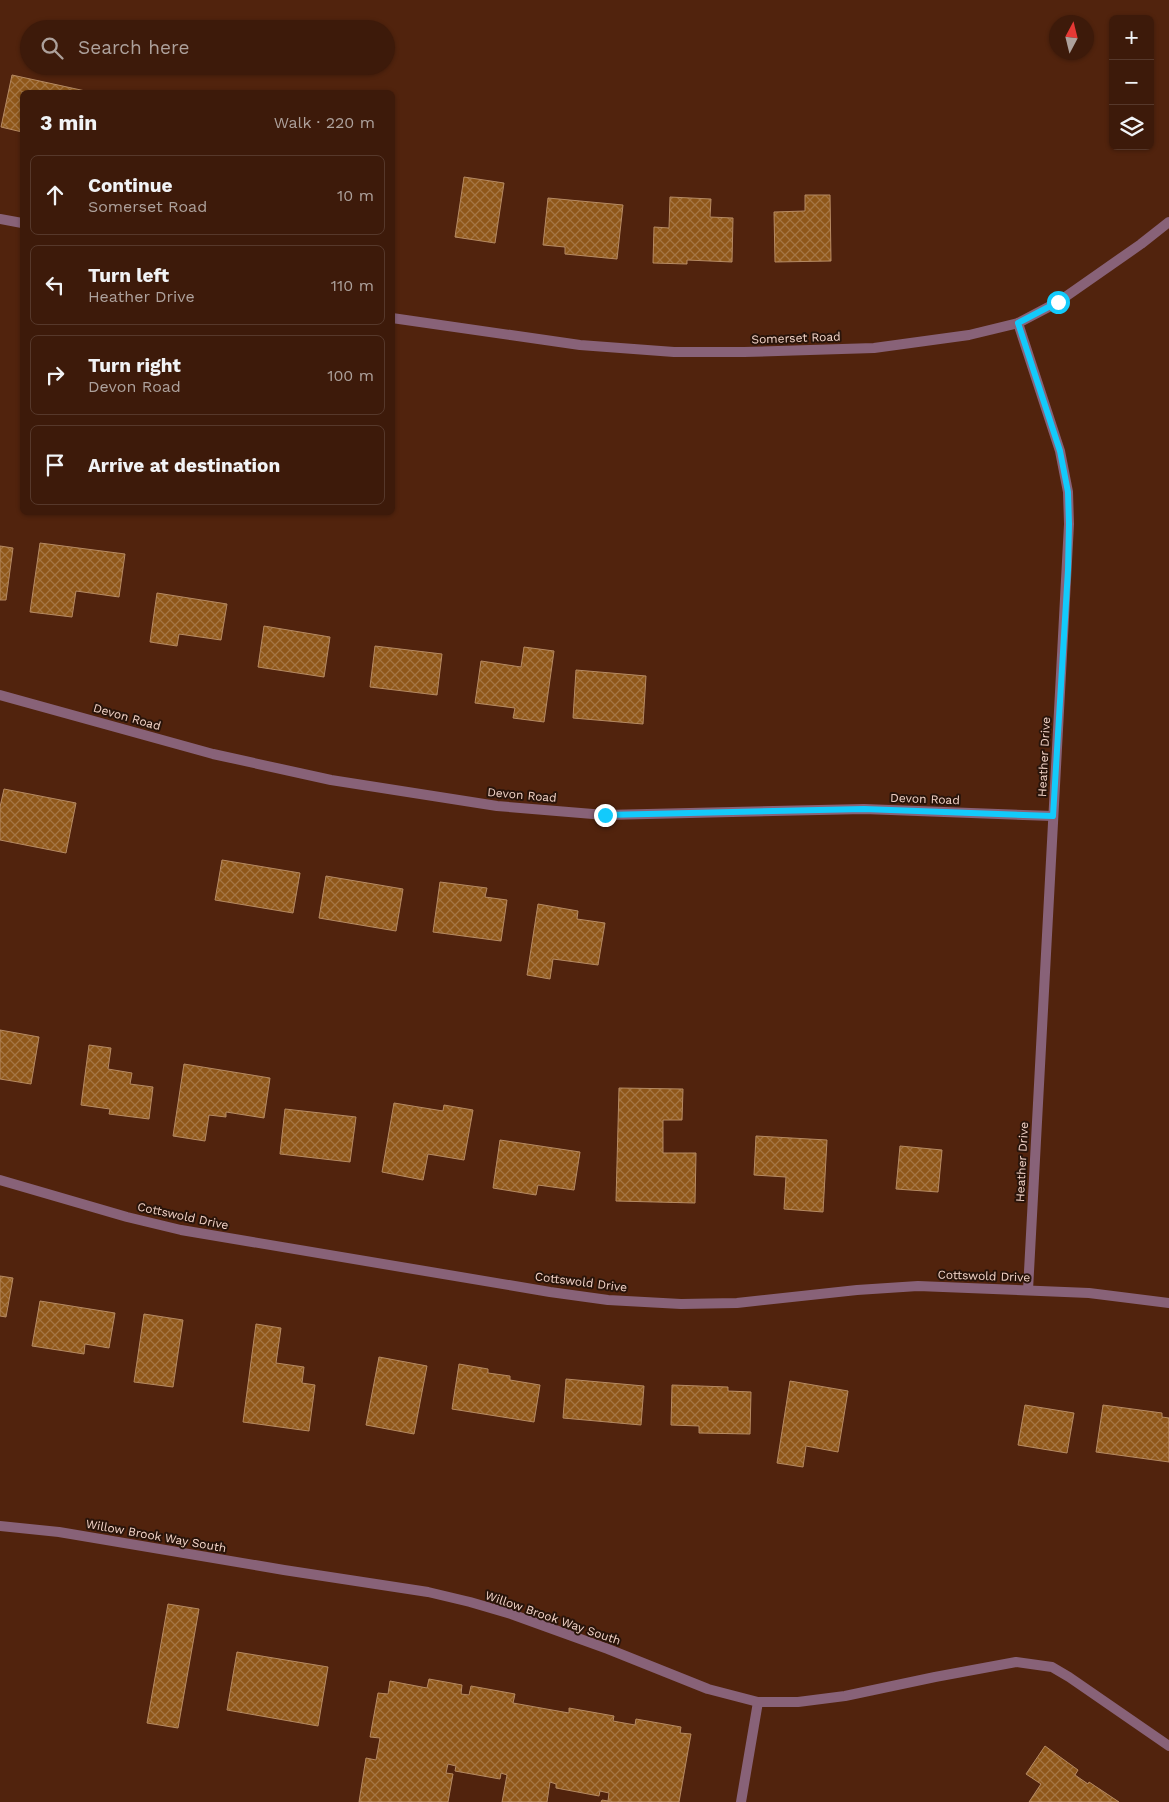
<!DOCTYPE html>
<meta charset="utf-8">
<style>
:root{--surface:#3d1a0a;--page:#442313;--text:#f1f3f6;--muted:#ada19c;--line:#56382b}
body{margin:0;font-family:"Work Sans",sans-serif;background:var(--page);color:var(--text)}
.controls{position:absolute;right:15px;top:15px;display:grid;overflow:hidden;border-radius:8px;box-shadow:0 1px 4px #0004}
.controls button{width:45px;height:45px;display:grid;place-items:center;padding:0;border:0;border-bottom:1px solid var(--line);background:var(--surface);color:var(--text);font:25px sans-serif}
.compass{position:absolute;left:1049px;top:15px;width:45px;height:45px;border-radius:50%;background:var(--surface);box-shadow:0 1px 4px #0004;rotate:7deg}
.stop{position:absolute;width:15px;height:15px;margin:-11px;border:4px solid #13cafb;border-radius:50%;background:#fff}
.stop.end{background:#13cafb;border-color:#fff;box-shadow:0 1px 5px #0008}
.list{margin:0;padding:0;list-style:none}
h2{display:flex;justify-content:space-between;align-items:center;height:65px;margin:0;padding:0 20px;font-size:21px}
h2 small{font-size:16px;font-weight:400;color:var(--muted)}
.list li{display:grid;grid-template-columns:32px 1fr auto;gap:15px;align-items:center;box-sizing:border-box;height:80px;margin:0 10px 10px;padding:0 10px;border:1px solid var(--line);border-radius:8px}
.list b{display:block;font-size:19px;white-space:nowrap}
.list p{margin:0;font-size:16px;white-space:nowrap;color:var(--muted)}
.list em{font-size:16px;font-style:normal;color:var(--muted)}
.icon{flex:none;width:28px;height:28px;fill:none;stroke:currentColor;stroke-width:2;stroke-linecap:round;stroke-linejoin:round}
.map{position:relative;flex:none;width:1169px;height:1802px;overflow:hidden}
.search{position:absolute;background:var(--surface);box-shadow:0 1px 4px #0004;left:20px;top:20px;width:375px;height:55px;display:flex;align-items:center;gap:12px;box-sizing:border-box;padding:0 18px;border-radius:28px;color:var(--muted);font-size:19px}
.panel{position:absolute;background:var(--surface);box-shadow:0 1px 4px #0004;left:20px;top:90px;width:375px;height:425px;border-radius:8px}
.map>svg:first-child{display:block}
</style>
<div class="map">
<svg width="1169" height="1802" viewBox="0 0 1169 1802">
<defs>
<pattern id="building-cross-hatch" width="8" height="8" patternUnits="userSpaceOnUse" patternTransform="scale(1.25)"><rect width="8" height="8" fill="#8f5719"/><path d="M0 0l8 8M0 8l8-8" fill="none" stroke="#a57644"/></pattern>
</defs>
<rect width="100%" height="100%" fill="#51230d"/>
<g fill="url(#building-cross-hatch)" stroke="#b68a62">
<polygon points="12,75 90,92 22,92 22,132 1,127"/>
<polygon points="464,177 504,183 495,243 455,237"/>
<polygon points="805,195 830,195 831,261 775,262 774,212 805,211"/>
<polygon points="670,197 711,199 710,217 733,218 732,262 687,260 687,264 653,263 654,227 669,228"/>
<polygon points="548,198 623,205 617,259 565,254 565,247 543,245"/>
<polygon points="40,543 125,554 119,597 76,591 72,617 30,612"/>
<polygon points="0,546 13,548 6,600 0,600"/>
<polygon points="157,593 227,604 221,640 179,634 177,646 150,642"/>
<polygon points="264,626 330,637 324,677 258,667"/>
<polygon points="375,646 442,654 437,695 370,687"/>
<polygon points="524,647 554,651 544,722 513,718 515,708 475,703 481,661 521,667"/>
<polygon points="576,670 646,676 643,724 573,718"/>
<polygon points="4,789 76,803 66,853 0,840 0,807"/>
<polygon points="222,860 300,873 293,913 215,900"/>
<polygon points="326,876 403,889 396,931 319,918"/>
<polygon points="440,882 487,888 485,897 507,900 501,941 433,932"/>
<polygon points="538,904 578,911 577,919 605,923 598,965 553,959 550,979 527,975"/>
<polygon points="0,1030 39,1037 31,1084 0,1079"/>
<polygon points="89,1045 111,1048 108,1069 132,1073 130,1084 153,1087 149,1119 109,1114 110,1109 81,1105"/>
<polygon points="184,1064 270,1078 264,1118 226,1112 226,1117 209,1115 205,1141 173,1136"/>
<polygon points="619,1088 683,1089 682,1120 663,1120 663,1153 696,1153 695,1203 616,1201"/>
<polygon points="394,1103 443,1111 444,1105 473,1110 464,1160 428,1154 423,1180 382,1172"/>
<polygon points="285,1109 356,1117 350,1162 280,1154"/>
<polygon points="756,1136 827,1140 823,1212 784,1209 786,1177 754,1175"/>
<polygon points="500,1140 580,1152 574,1190 538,1185 536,1195 493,1188"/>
<polygon points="900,1146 942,1150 938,1192 896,1189"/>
<polygon points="0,1276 13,1278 6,1317 0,1316"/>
<polygon points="40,1301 115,1313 109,1348 85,1344 84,1354 32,1346"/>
<polygon points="144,1314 183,1320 173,1387 134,1382"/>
<polygon points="256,1324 281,1328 276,1363 304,1367 302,1383 315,1385 309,1431 243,1422"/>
<polygon points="379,1357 427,1366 414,1434 366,1425"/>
<polygon points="459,1364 488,1369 488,1373 510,1376 510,1380 540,1385 534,1422 452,1409"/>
<polygon points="566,1379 644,1386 641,1425 563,1418"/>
<polygon points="790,1381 848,1391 838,1452 806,1446 803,1467 777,1463"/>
<polygon points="672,1385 728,1387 728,1391 751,1392 750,1434 699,1433 699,1426 671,1425"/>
<polygon points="1025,1405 1074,1413 1067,1453 1018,1445"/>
<polygon points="1103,1405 1162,1413 1162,1417 1169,1418 1169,1462 1096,1452"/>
<polygon points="168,1604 199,1609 178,1728 147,1723"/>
<polygon points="237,1652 328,1667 318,1726 227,1710"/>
<polygon points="429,1679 462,1685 461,1694 469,1695 471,1686 515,1694 513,1703 569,1713 569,1708 614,1716 613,1721 635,1725 636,1719 681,1727 680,1733 691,1734 679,1802 601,1802 602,1800 608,1801 609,1793 600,1791 599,1796 556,1788 556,1784 550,1782 547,1802 502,1802 507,1775 501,1773 500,1779 455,1771 456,1766 448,1764 446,1773 453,1774 448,1802 359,1802 366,1758 376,1760 380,1738 370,1737 378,1693 388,1694 390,1681 427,1688"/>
<polygon points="1045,1746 1078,1770 1075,1775 1088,1784 1089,1782 1119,1802 1029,1802 1041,1784 1026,1774"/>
</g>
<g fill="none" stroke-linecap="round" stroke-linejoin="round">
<polyline stroke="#886278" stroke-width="10" points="741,1802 758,1702"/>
<g stroke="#886278" stroke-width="10">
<polyline points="0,219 22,223"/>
<polyline points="392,318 580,345 674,352 744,352 874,348 969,335 1018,323 1058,302 1141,244 1169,222"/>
<polyline points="1018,323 1060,451 1068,492 1069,524 1028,1290"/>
<polyline points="0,695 213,754 331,780 497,806 605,815 864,809 1053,816"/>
<polyline points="0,1180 127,1217 181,1230 550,1292 608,1300 681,1304 737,1303 857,1290 918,1286 1089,1293 1169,1303"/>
<polyline points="0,1526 59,1532 284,1570 428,1592 470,1602 511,1614 608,1649 708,1689 758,1702 798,1702 845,1696 935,1677 1016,1662 1052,1667 1069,1677 1169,1746"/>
</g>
</g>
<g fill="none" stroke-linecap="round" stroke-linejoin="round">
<polyline stroke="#13cafb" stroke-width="6" points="605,815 864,809 1053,816 1068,570 1069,524 1068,492 1060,451 1018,323 1058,302"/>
</g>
<g text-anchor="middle" stroke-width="4" stroke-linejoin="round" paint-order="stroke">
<g font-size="12" fill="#f4d5c9" stroke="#29140a">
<text transform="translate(796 338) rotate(-2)" y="4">Somerset Road</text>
<text transform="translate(127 717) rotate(16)" y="4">Devon Road</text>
<text transform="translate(1044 757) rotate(-87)" y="4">Heather Drive</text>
<text transform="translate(522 795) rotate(5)" y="4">Devon Road</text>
<text transform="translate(925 799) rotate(2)" y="4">Devon Road</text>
<text transform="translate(1022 1162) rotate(-87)" y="4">Heather Drive</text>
<text transform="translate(183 1216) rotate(12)" y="4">Cottswold Drive</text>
<text transform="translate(984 1276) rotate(2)" y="4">Cottswold Drive</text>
<text transform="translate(581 1282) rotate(7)" y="4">Cottswold Drive</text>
<text transform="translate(156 1536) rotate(10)" y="4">Willow Brook Way South</text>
<text transform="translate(553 1618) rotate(19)" y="4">Willow Brook Way South</text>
</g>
</g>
</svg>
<div class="controls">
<button>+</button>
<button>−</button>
<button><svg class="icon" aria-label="layers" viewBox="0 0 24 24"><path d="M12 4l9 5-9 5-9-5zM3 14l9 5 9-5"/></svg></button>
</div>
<svg class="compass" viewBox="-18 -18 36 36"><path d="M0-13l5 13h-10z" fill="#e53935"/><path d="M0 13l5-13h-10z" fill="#ada19c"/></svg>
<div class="stop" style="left:1058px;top:302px"></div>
<div class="stop end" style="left:605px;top:815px"></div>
<div class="search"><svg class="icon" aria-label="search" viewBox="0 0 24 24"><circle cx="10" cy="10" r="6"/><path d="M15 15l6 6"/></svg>Search here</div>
<section class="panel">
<h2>3 min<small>Walk · 220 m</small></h2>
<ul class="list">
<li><svg class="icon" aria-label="ahead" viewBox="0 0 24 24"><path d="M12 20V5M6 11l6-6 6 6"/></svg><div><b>Continue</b><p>Somerset Road</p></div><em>10 m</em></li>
<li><svg class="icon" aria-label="left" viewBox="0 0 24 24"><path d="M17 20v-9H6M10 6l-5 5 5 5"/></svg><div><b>Turn left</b><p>Heather Drive</p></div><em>110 m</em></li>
<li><svg class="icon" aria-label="right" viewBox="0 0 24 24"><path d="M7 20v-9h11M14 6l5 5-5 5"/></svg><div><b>Turn right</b><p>Devon Road</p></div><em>100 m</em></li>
<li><svg class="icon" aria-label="arrive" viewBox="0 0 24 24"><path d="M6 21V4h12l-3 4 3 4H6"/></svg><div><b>Arrive at destination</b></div></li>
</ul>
</section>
</div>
